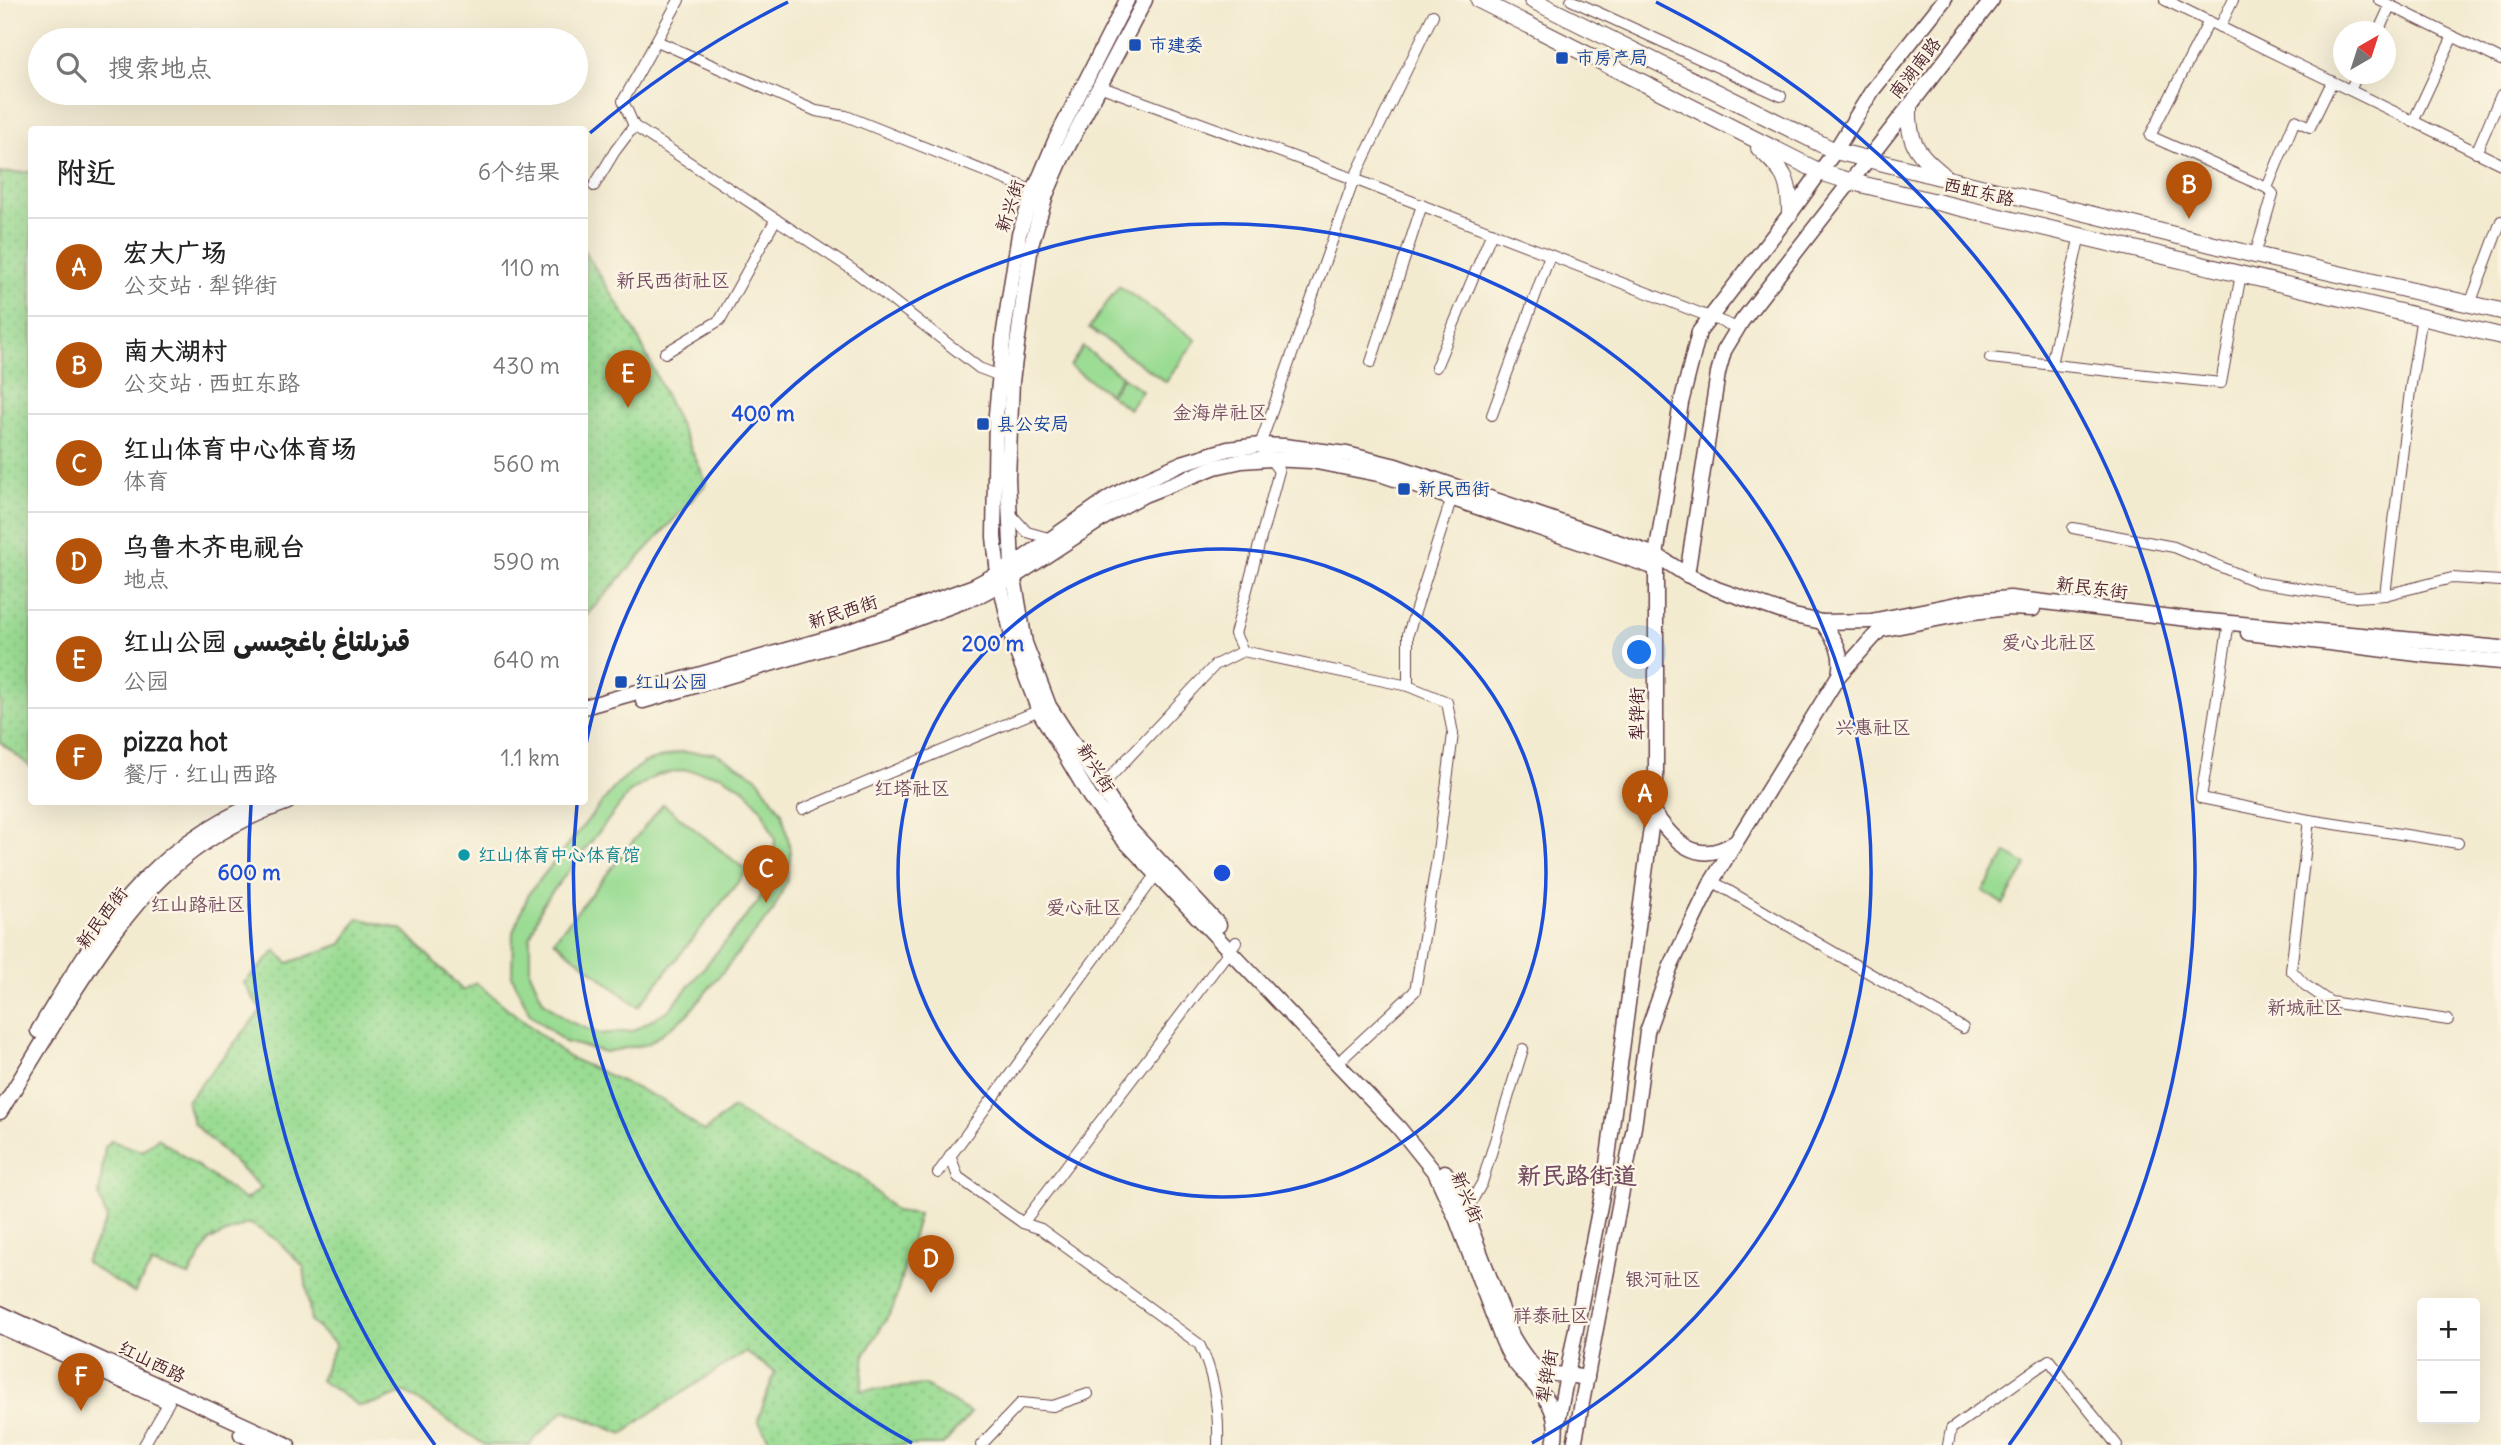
<!DOCTYPE html>
<html lang="zh">
<meta charset="utf-8">
<style>
:root{--surface:#fff;--page:#f6f6f6;--text:#222;--muted:#767676;--line:#e0e0e0;--accent:#b45309}
body{margin:0;font-family:Delius,"Playpen Sans Arabic","LXGW WenKai TC",sans-serif;background:var(--page);color:var(--text)}
.controls{position:absolute;right:21px;bottom:21px;display:grid;overflow:hidden;border-radius:7px;box-shadow:0 7px 28px #0002}
.controls button{width:63px;height:63px;display:grid;place-items:center;padding:0;border:0;border-bottom:2px solid var(--line);background:var(--surface);color:var(--text);font:35px sans-serif}
.compass{position:absolute;left:2333px;top:21px;width:63px;height:63px;border-radius:50%;background:var(--surface);box-shadow:0 7px 28px #0002;rotate:39deg}
.you{position:absolute;left:1640px;top:653px;width:24px;height:24px;margin:-18px;border:5px solid #fff;border-radius:50%;background:#1a73e8;box-shadow:0 0 0 10px #1a73e833}
.badge{display:grid;place-items:center;width:46px;height:46px;border-radius:50%;background:var(--accent);color:#fff;font-size:23px;font-weight:700}
.pin{position:absolute;translate:-50% -58px;filter:drop-shadow(0 2px 4px #0008)}
.pin::after{content:'';position:absolute;top:37px;width:24px;height:21px;background:inherit;clip-path:polygon(0 0,100% 0,50% 100%)}
.list{margin:0;padding:0;list-style:none}
h2{display:flex;justify-content:space-between;align-items:center;height:91px;margin:0;padding:0 28px;font-size:30px}
h2 small{font-size:23px;font-weight:400;color:var(--muted)}
.list li{display:grid;grid-template-columns:46px 1fr auto;gap:21px;align-items:center;box-sizing:border-box;height:98px;padding:0 28px;border-top:2px solid var(--line)}
.list b{display:block;font-size:26px;white-space:nowrap}
.list p{margin:0;font-size:23px;white-space:nowrap;color:var(--muted)}
.list em{font-size:23px;font-style:normal;color:var(--muted)}
.icon{flex:none;width:38px;height:38px;fill:none;stroke:currentColor;stroke-width:2;stroke-linecap:round;stroke-linejoin:round}
.map{position:relative;flex:none;width:2501px;height:1445px;overflow:hidden}
.search{position:absolute;background:var(--surface);box-shadow:0 7px 28px #0002;left:28px;top:28px;width:560px;height:77px;display:flex;align-items:center;gap:18px;box-sizing:border-box;padding:0 24px;border-radius:38px;color:var(--muted);font-size:26px}
.panel{position:absolute;background:var(--surface);box-shadow:0 7px 28px #0002;left:28px;top:126px;width:560px;height:679px;border-radius:7px}
.map>svg:first-child{display:block}
</style>
<div class="map">
<svg width="2501" height="1445" viewBox="0 0 2501 1445">
<defs>
<pattern id="grass-dots" width="8" height="8" patternUnits="userSpaceOnUse" patternTransform="scale(1.75)"><rect width="8" height="8" fill="#9adc93"/><path d="M2 2h.1M6 6h.1" fill="none" stroke="#86bc7f" stroke-width="1.8" stroke-linecap="round"/></pattern>
</defs>
<rect width="100%" height="100%" fill="#fcf5e5"/>
<filter id="ink" filterUnits="userSpaceOnUse"><feTurbulence type="fractalNoise" baseFrequency=".0143" numOctaves="2"/><feDisplacementMap in="SourceGraphic" scale="14" xChannelSelector="R" yChannelSelector="G"/><feConvolveMatrix kernelMatrix="1 2 1 2 8 2 1 2 1" color-interpolation-filters="sRGB"/></filter>
<filter id="wash" filterUnits="userSpaceOnUse"><feTurbulence type="fractalNoise" baseFrequency=".00686" numOctaves="4" result="noise"/><feDisplacementMap in="SourceGraphic" scale="28" xChannelSelector="R" yChannelSelector="G"/><feGaussianBlur stdDeviation="1.57" result="paint"/><feColorMatrix in="noise" values="0 0 0 0 0 0 0 0 0 0 0 0 0 0 0 0 0 1.4 0 .05"/><feComposite in="paint" operator="in"/></filter>
<g filter="url(#wash)">
<rect width="100%" height="100%" fill="#f3ebd0"/>
<g fill="url(#grass-dots)" stroke="#727e5f" stroke-width="2">
<polygon points="31,172 32,172 31,767 0,742 0,173"/>
<polygon points="585,252 636,333 707,483 585,617"/>
<polygon points="358,918 403,930 463,991 476,983 568,1057 663,1100 704,1132 733,1108 809,1155 859,1175 895,1211 919,1214 893,1308 865,1354 861,1391 924,1385 971,1413 943,1445 801,1445 770,1441 758,1420 775,1372 745,1352 639,1421 623,1434 564,1410 529,1445 485,1445 405,1392 380,1402 359,1406 320,1380 336,1344 311,1322 304,1267 277,1240 249,1223 210,1240 189,1276 152,1264 134,1293 85,1262 107,1219 99,1196 105,1147 111,1141 142,1151 158,1138 245,1200 261,1188 193,1123 187,1101 261,1011 244,983 276,951 288,963 342,944"/>
</g>
<g fill="#9adc93" stroke="#727e5f" stroke-width="2" fill-rule="evenodd">
<polygon points="1119,286 1196,340 1166,382 1089,328"/>
<polygon points="1083,347 1122,376 1109,394 1070,366"/>
<polygon points="1123,377 1142,391 1129,409 1110,395"/>
<path d="M680 752 716 753 757 777 782 813 791 851 787 880 773 911 687 1015 648 1044 605 1052 565 1042 530 1014 512 976 513 932 529 893 617 784 643 763ZM686 770 720 775 746 790 762 810 775 839 772 872 758 902 670 1009 633 1031 599 1034 568 1021 543 1001 530 972V938L542 905 630 792 657 775Z"/>
<polygon points="663,804 747,871 638,1007 554,940"/>
<polygon points="2007,853 2027,865 2003,904 1983,891"/>
</g>
</g>
<g filter="url(#ink)">
<g fill="none" stroke-linecap="round" stroke-linejoin="round">
<defs>
<g id="street">
<polyline points="679,0 623,101 634,126 853,270 979,368 1000,376"/>
<polyline points="1571,0 1781,96"/>
<polyline points="2165,0 2501,164"/>
<polyline points="2379,0 2501,60"/>
<polyline points="2209,21 2150,136 2267,188"/>
<polyline points="2220,27 2233,0"/>
<polyline points="2378,32 2390,6"/>
<polyline points="657,41 816,111 846,116 1034,191"/>
<polyline points="1099,86 1354,179 1738,328"/>
<polyline points="2350,90 2358,74"/>
<polyline points="2413,122 2453,36"/>
<polyline points="2476,153 2501,95"/>
<polyline points="594,186 615,151 634,126"/>
<polyline points="2255,255 2273,194 2267,188 2295,120 2310,127 2332,82"/>
<polyline points="2470,304 2501,221"/>
<polyline points="665,353 720,320 776,219"/>
<polyline points="1990,358 2221,383 2241,274"/>
<polyline points="1371,362 1422,205"/>
<polyline points="2051,364 2080,235"/>
<polyline points="1436,367 1492,232"/>
<polyline points="1492,415 1550,255"/>
<polyline points="1009,512 1027,532 1052,539"/>
<polyline points="2073,528 2174,547 2257,582 2356,597 2385,595 2452,578 2501,581"/>
<polyline points="2385,595 2410,391 2422,316"/>
<polyline points="2229,622 2201,798 2309,820 2291,970 2305,985 2330,1002 2448,1020"/>
<polyline points="1243,651 1235,634 1279,471 1260,445 1354,179 1433,15"/>
<polyline points="1408,686 1408,634 1453,494"/>
<polyline points="1100,788 1215,665 1243,651 1408,686 1447,702 1453,734 1437,859 1415,991 1344,1057"/>
<polyline points="803,809 1042,709"/>
<polyline points="2309,820 2458,843"/>
<polyline points="1712,881 1963,1028"/>
<path d="M950 1155 958 1177 1023 1223 1041 1229 1199 1344C1215 1375 1219 1410 1218 1445"/>
<polyline points="938,1173 1159,871"/>
<polyline points="1465,1213 1482,1183 1523,1049"/>
<polyline points="1023,1223 1236,942"/>
<polyline points="144,1445 169,1402"/>
<polyline points="981,1445 1021,1403 1053,1406 1088,1394"/>
<polyline points="1948,1445 1951,1429 2049,1360 2117,1445"/>
</g>
<g id="secondary">
<path d="M1127 0 1055 141 1034 191 1019 234 1004 331 996 414 994 537 998 574 1014 645 1039 711 1090 797 1121 837 1399 1128 1436 1174 1456 1218 1502 1339C1505 1346 1508 1353 1512 1359 1534 1389 1563 1402 1554 1445"/>
<polyline points="1145,0 1062,158 1046,195 1031,245 1012,381 1008,478 1012,566 1025,643 1049,706 1127,826 1219,925"/>
<polyline points="1687,575 1718,373 1724,351 1742,321 1992,0"/>
<polyline points="2248,633 2425,655 2501,662"/>
<polyline points="1840,674 1880,630 1973,612 2008,608 2033,609"/>
<polyline points="643,701 887,630 978,596 1014,577 1116,510 1144,495 1215,467 1242,461 1270,459 1311,461 1383,475 1656,568"/>
<polyline points="584,707 843,634 974,586 1012,566 1109,498 1133,485 1182,463 1228,449 1260,445 1284,446 1347,454 1396,466 1656,555 1687,575 1717,589 1794,616 1822,622 1871,621 1972,601 2010,598 2188,619 2501,648"/>
<path d="M1653 812C1675 841 1696 867 1734 843"/>
<path d="M38 1031C99 929 145 850 260 802"/>
<path d="M0 1112C23 1074 47 1036 70 998 130 904 179 839 288 802"/>
<path d="M1445 1172 1465 1213 1512 1336C1539 1382 1541 1370 1587 1378"/>
<polyline points="0,1313 288,1445"/>
<polyline points="0,1326 165,1400"/>
<polyline points="1558,1421 1605,1180 1653,812 1656,782 1656,555 1681,403 1699,332 1790,214 1835,151 1872,91 1944,0"/>
<polyline points="241,1434 264,1445"/>
<path d="M1574 1445 1634 1127 1647 1032 1670 968 1712 881 1839 675C1844 651 1835 641 1822 622"/>
</g>
<g id="primary">
<polyline points="1479,0 1820,172 1852,182 2501,336"/>
<polyline points="1532,0 1835,151 2255,255 2501,311"/>
<path d="M1909 107C1908 142 1916 153 1942 174"/>
<path d="M1759 148C1784 172 1790 178 1790 214"/>
</g>
</defs>
<use href="#street" stroke="#633e44" stroke-width="12"/>
<use href="#secondary" stroke="#633e44" stroke-width="17"/>
<use href="#primary" stroke="#633e44" stroke-width="18"/>
<use href="#street" stroke="#fff" stroke-width="10"/>
<use href="#secondary" stroke="#fff" stroke-width="14"/>
<use href="#primary" stroke="#fff" stroke-width="16"/>
</g>
</g>
<g fill="none" stroke="#1d4ed8" stroke-width="3.5">
<circle cx="1222" cy="873" r="324"/>
<path d="M912 1443A649 649 0 0 1 577 805M585 749A649 649 0 1 1 1532 1443"/>
<path d="M435 1445A973 973 0 0 1 251 805M590 133A973 973 0 0 1 788 2M1656 2A973 973 0 0 1 2009 1445"/>
</g>
<g fill="#1a4fb4" stroke="#fcf5e5" stroke-width="2.5">
<rect x="1128" y="38" width="14" height="14" rx="3.5"/>
<rect x="1555" y="51" width="14" height="14" rx="3.5"/>
<rect x="976" y="417" width="14" height="14" rx="3.5"/>
<rect x="1397" y="482" width="14" height="14" rx="3.5"/>
<rect x="614" y="675" width="14" height="14" rx="3.5"/>
</g>
<circle fill="#0f9aa8" stroke="#fcf5e5" stroke-width="2.5" cx="464" cy="855" r="7"/>
<g text-anchor="middle" stroke-width="5" stroke-linejoin="round" paint-order="stroke">
<g font-size="18" fill="#164399" stroke="#fcf5e5" text-anchor="start">
<text x="1149" y="51">市建委</text>
<text x="1576" y="64">市房产局</text>
<text x="997" y="430">县公安局</text>
<text x="1418" y="495">新民西街</text>
<text x="635" y="688">红山公园</text>
</g>
<g font-size="18" fill="#4a1f2b" stroke="#fcf5e5">
<text transform="translate(1915 68) rotate(-52)" y="6">南湖南路</text>
<text transform="translate(1979 192) rotate(13)" y="6">西虹东路</text>
<text transform="translate(1010 206) rotate(-72)" y="6">新兴街</text>
<text transform="translate(2092 588) rotate(7)" y="6">新民东街</text>
<text transform="translate(843 612) rotate(-18)" y="6">新民西街</text>
<text transform="translate(1637 714) rotate(-90)" y="6">犁铧街</text>
<text transform="translate(1096 768) rotate(58)" y="6">新兴街</text>
<text transform="translate(102 918) rotate(-53)" y="6">新民西街</text>
<text transform="translate(1467 1197) rotate(67)" y="6">新兴街</text>
<text transform="translate(152 1362) rotate(26)" y="6">红山西路</text>
<text transform="translate(1547 1376) rotate(-80)" y="6">犁铧街</text>
</g>
<g font-size="18" fill="#0d838f" stroke="#fcf5e5" text-anchor="start">
<text x="478" y="861">红山体育中心体育馆</text>
</g>
<g font-size="19" fill="#744d63" stroke="#fcf5e5">
<text x="673" y="287">新民西街社区</text>
<text x="1220" y="419">金海岸社区</text>
<text x="2049" y="649">爱心北社区</text>
<text x="1873" y="734">兴惠社区</text>
<text x="912" y="795">红塔社区</text>
<text x="198" y="911">红山路社区</text>
<text x="1084" y="914">爱心社区</text>
<text x="2305" y="1014">新城社区</text>
<text x="1663" y="1286">银河社区</text>
<text x="1551" y="1322">祥泰社区</text>
</g>
<g font-size="24" font-weight="bold" fill="#744d63" stroke="#fcf5e5">
<text x="1577" y="1184">新民路街道</text>
</g>
</g>
<circle cx="1222" cy="873" r="10" fill="#1d4ed8" stroke="#fcf5e5" stroke-width="3.5"/>
<g font-size="21" text-anchor="middle" font-weight="bold" fill="#1d4ed8" stroke="#fcf5e5" stroke-width="5" stroke-linejoin="round" paint-order="stroke">
<text x="763" y="421">400 m</text>
<text x="993" y="651">200 m</text>
<text x="249" y="880">600 m</text>
</g>
</svg>
<div class="controls">
<button>+</button>
<button>−</button>
</div>
<svg class="compass" viewBox="-18 -18 36 36"><path d="M0-13l5 13h-10z" fill="#e53935"/><path d="M0 13l5-13h-10z" fill="#767676"/></svg>
<div class="you"></div>
<div class="pin badge" style="left:1645px;top:828px">A</div>
<div class="pin badge" style="left:2189px;top:219px">B</div>
<div class="pin badge" style="left:766px;top:903px">C</div>
<div class="pin badge" style="left:931px;top:1293px">D</div>
<div class="pin badge" style="left:628px;top:408px">E</div>
<div class="pin badge" style="left:81px;top:1411px">F</div>
<div class="search"><svg class="icon" aria-label="search" viewBox="0 0 24 24"><circle cx="10" cy="10" r="6"/><path d="M15 15l6 6"/></svg>搜索地点</div>
<section class="panel">
<h2>附近<small>6个结果</small></h2>
<ul class="list">
<li><span class="badge">A</span><div><b>宏大广场</b><p>公交站 · 犁铧街</p></div><em>110 m</em></li>
<li><span class="badge">B</span><div><b>南大湖村</b><p>公交站 · 西虹东路</p></div><em>430 m</em></li>
<li><span class="badge">C</span><div><b>红山体育中心体育场</b><p>体育</p></div><em>560 m</em></li>
<li><span class="badge">D</span><div><b>乌鲁木齐电视台</b><p>地点</p></div><em>590 m</em></li>
<li><span class="badge">E</span><div><b>红山公园 قىزىلتاغ باغچىسى</b><p>公园</p></div><em>640 m</em></li>
<li><span class="badge">F</span><div><b>pizza hot</b><p>餐厅 · 红山西路</p></div><em>1.1 km</em></li>
</ul>
</section>
</div>
